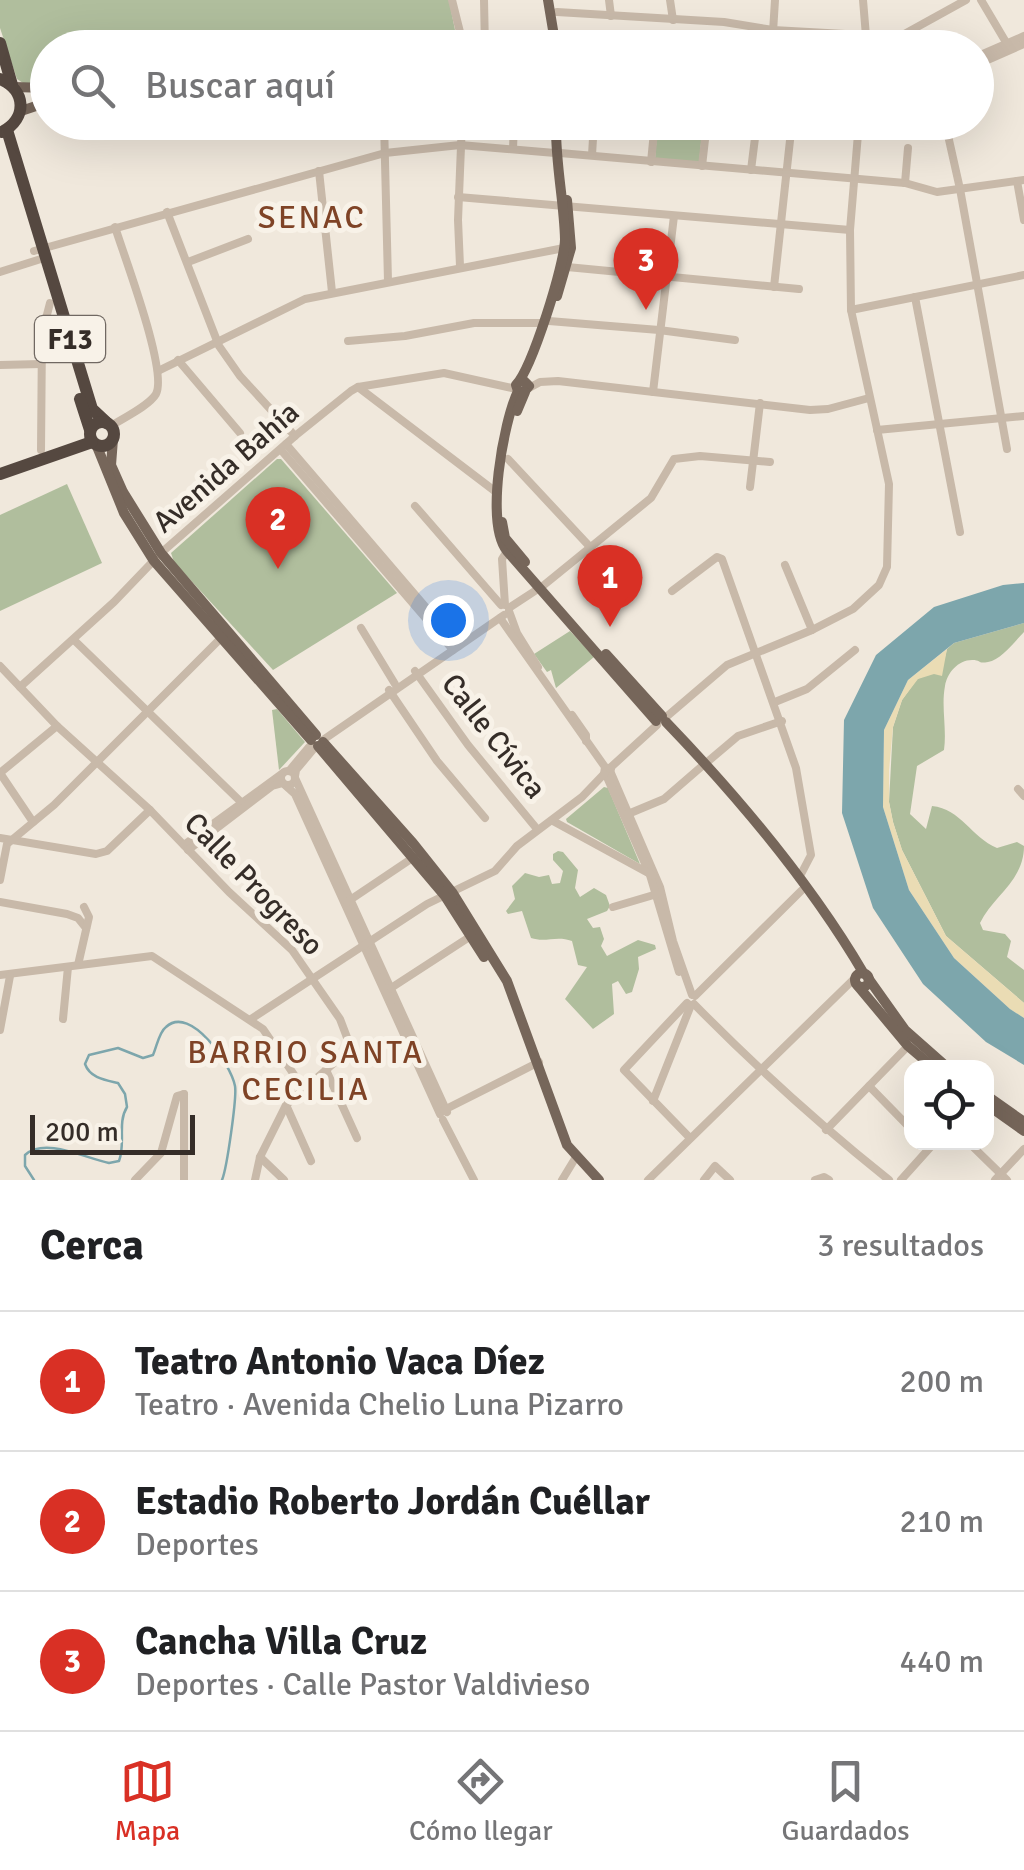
<!DOCTYPE html>
<html lang="es">
<meta charset="utf-8">
<style>
:root{--surface:#fff;--page:#f6f6f6;--text:#202124;--muted:#757577;--line:#e0e0e0;--accent:#d93025}
body{margin:0;font-family:Signika,sans-serif;background:var(--page);color:var(--text)}
.controls{position:absolute;right:30px;bottom:30px;display:grid;overflow:hidden;border-radius:20px;box-shadow:0 10px 40px #0002}
.controls button{width:90px;height:90px;display:grid;place-items:center;padding:0;border:0;border-bottom:2px solid var(--line);background:var(--surface);color:var(--text);font:50px sans-serif}
.scale{position:absolute;left:30px;bottom:25px;width:165px;box-sizing:border-box;padding-left:10px;border:5px solid #352d28;border-top:0;font-size:28px;line-height:35px;white-space:nowrap;color:#352d28;-webkit-text-stroke:8px #f8f2e8;paint-order:stroke}
.you{position:absolute;left:448px;top:620px;width:35px;height:35px;margin:-25px;border:8px solid #fff;border-radius:50%;background:#1a73e8;box-shadow:0 0 0 15px #1a73e833}
.badge{display:grid;place-items:center;width:65px;height:65px;border-radius:50%;background:var(--accent);color:#fff;font-size:32px;font-weight:700}
.pin{position:absolute;translate:-50% -82px;filter:drop-shadow(0 2px 5px #0008)}
.pin::after{content:'';position:absolute;top:52px;width:35px;height:30px;background:inherit;clip-path:polygon(0 0,100% 0,50% 100%)}
.list{margin:0;padding:0;list-style:none}
h2{display:flex;justify-content:space-between;align-items:center;height:130px;margin:0;padding:0 40px;font-size:42px}
h2 small{font-size:32px;font-weight:400;color:var(--muted)}
.list li{display:grid;grid-template-columns:65px 1fr auto;gap:30px;align-items:center;box-sizing:border-box;height:140px;padding:0 40px;border-top:2px solid var(--line)}
.list b{display:block;font-size:38px;white-space:nowrap}
.list p{margin:0;font-size:32px;white-space:nowrap;color:var(--muted)}
.list em{font-size:32px;font-style:normal;color:var(--muted)}
.icon{flex:none;width:55px;height:55px;fill:none;stroke:currentColor;stroke-width:2;stroke-linecap:round;stroke-linejoin:round}
.map{position:relative;flex:none;width:1024px;height:1180px;overflow:hidden}
.search{position:absolute;background:var(--surface);box-shadow:0 10px 40px #0002;left:30px;right:30px;top:30px;height:110px;display:flex;align-items:center;gap:25px;box-sizing:border-box;padding:0 35px;border-radius:55px;color:var(--muted);font-size:38px}
.sheet{height:550px;background:var(--surface)}
nav{display:flex;justify-content:space-around;align-items:center;box-sizing:border-box;height:140px;border-top:2px solid var(--line);background:var(--surface);font-size:28px;color:var(--muted)}
nav a{display:grid;justify-items:center;gap:5px}
nav .on{color:var(--accent)}
.map>svg:first-child{display:block}
</style>
<div class="map">
<svg width="1024" height="1180" viewBox="0 0 1024 1180">
<rect width="100%" height="100%" fill="#f0e8dc"/>
<g fill="#b0be9d">
<polygon points="0,0 449,0 456,35 449,48 238,45 48,48 47,83 23,83 17,79 0,28"/>
<polygon points="658,123 703,123 699,163 655,159"/>
<polygon points="277,459 281,459 397,593 273,670 174,562 171,553"/>
<polygon points="67,484 102,563 0,611 0,515"/>
<path d="M1024 623V632C1015 641 1001 660 988 662 977 664 982 660 972 660 958 660 947 673 945 686 941 707 947 728 944 750L917 766 910 814 926 829 932 806C961 809 971 837 997 848L1017 842 1024 846C1024 881 993 896 980 923L983 930 1005 934 1011 941 1007 957 1024 970V1003L946 936 902 850 893 822 889 802 893 727 902 700 917 679 942 669 947 649 954 643Z"/>
<polygon points="570,631 594,657 556,688 551,670 547,672 534,654"/>
<polygon points="277,709 305,742 279,770 272,710"/>
<polygon points="604,787 608,788 640,864 567,822 566,819"/>
<path d="M558 851 563 852 578 870 575 888 580 897 594 888 606 895 610 906 607 911 587 919 593 928 600 927 604 939 601 946 607 956 638 940 655 945 656 949 638 957 639 969 632 992 626 994 618 981 612 984 614 1014 593 1029 565 999 587 967 578 965 572 941C556 935 546 943 531 938L522 911 508 914 506 911 515 899 512 886 525 873 539 877 549 875 552 884 560 883 563 871 553 860V854Z"/>
</g>
<polygon fill="#eadcb4" points="947,649 942,676 934,674 918,679 902,700 893,727 889,770 889,802 893,822 902,850 946,936 1024,1003 1024,1018 1010,1009 954,958 909,890 883,807 884,730 908,680"/>
<polygon fill="#7da6ac" points="1024,583 1024,623 954,643 908,680 884,730 883,807 909,890 954,958 1010,1009 1024,1018 1024,1065 986,1042 923,984 873,908 842,813 844,720 876,655 934,607 1003,585"/>
<g fill="none" stroke-linecap="round" stroke-linejoin="round">
<path stroke="#7da6ac" stroke-width="2.5" d="M34 1180 25 1166V1155C45 1137 85 1158 109 1163L119 1161C126 1143 117 1123 127 1107L125 1094 118 1083C105 1080 90 1078 85 1064L89 1055 118 1048 143 1058 153 1055C157 1046 159 1032 166 1027 191 1004 231 1065 235 1086 237 1097 227 1168 222 1180"/>
<g stroke="#c8b9a9" stroke-width="8">
<polyline points="452,0 464,48"/>
<polyline points="484,0 485,48"/>
<polyline points="609,0 611,16"/>
<polyline points="670,0 673,20"/>
<polyline points="863,0 867,48"/>
<polyline points="981,0 1010,49"/>
<polyline points="557,12 724,22 773,30 899,37 966,0"/>
<polyline points="772,48 775,0"/>
<polyline points="976,57 1024,36"/>
<polyline points="976,65 1024,44"/>
<polyline points="384,122 388,281"/>
<polyline points="945,122 960,189 1007,449"/>
<polyline points="513,149 514,122"/>
<polyline points="560,153 905,183 937,192 1024,180"/>
<polyline points="592,155 594,122"/>
<polyline points="651,162 655,122"/>
<polyline points="702,166 707,122"/>
<polyline points="751,170 757,122"/>
<polyline points="319,171 332,292"/>
<polyline points="1017,181 1024,220"/>
<polyline points="905,183 908,148"/>
<polyline points="458,197 850,230"/>
<polyline points="167,212 219,346 240,376 295,436"/>
<polyline points="34,251 385,153 460,145 555,153"/>
<polyline points="188,262 248,239"/>
<polyline points="460,266 458,220 462,122"/>
<polyline points="567,267 799,289"/>
<polyline points="0,272 44,258"/>
<polyline points="774,287 792,122"/>
<polyline points="915,297 960,532"/>
<polyline points="851,310 1024,275"/>
<polyline points="549,321 659,330 735,340"/>
<polyline points="348,341 405,336 474,323 542,323"/>
<polyline points="178,360 240,433"/>
<polyline points="0,365 41,364"/>
<polyline points="158,371 305,299 564,248"/>
<polyline points="358,387 496,492"/>
<polyline points="529,388 540,382 558,381 810,410 828,409 869,398"/>
<polyline points="653,392 674,216"/>
<path d="M111 426C123 418 149 406 156 394 168 371 124 256 115 227"/>
<polyline points="877,430 1024,416"/>
<polyline points="286,444 459,646"/>
<polyline points="41,450 42,334 50,303"/>
<polyline points="281,450 453,650"/>
<polyline points="508,459 591,548"/>
<polyline points="750,487 760,403"/>
<polyline points="415,506 501,605"/>
<polyline points="785,565 812,630"/>
<polyline points="672,591 717,557 722,559 796,768 811,855 799,878"/>
<polyline points="505,605 502,559 507,551"/>
<polyline points="509,608 544,585 651,498 674,459 700,456 770,462"/>
<polyline points="509,611 517,633 538,667"/>
<polyline points="500,618 605,767 604,774 609,775 611,769 605,767"/>
<polyline points="361,628 395,684"/>
<polyline points="74,640 242,803"/>
<polyline points="0,666 57,726 150,810 229,892 292,950 340,1019 351,1048 286,1105 260,1157 255,1180"/>
<polyline points="415,671 468,745 537,829"/>
<polyline points="20,687 114,602 161,553 295,436 351,391 358,387 444,373 516,389"/>
<polyline points="389,690 437,761 485,818"/>
<polyline points="775,702 807,689 855,650"/>
<polyline points="572,715 586,735 586,741"/>
<polyline points="665,718 727,665 812,630 853,609 879,585 887,567 889,484 851,310 850,230 859,122"/>
<polyline points="323,740 504,615"/>
<polyline points="706,763 738,736 782,721"/>
<polyline points="610,768 657,725"/>
<circle cx="288" cy="778" r="7"/>
<polyline points="289,771 309,747"/>
<polyline points="0,773 57,726"/>
<polyline points="0,773 33,822"/>
<polyline points="611,773 660,887 673,941 692,995"/>
<polyline points="606,775 650,875 679,972"/>
<polyline points="295,776 296,770 316,746"/>
<polyline points="295,778 447,1112"/>
<polyline points="285,785 295,794 440,1114"/>
<polyline points="1018,789 1024,796"/>
<polyline points="628,814 664,799 701,767"/>
<polyline points="553,821 652,875"/>
<polyline points="0,838 96,854 107,851 150,810"/>
<polyline points="184,845 283,773"/>
<polyline points="188,850 272,786 283,783"/>
<polyline points="0,880 7,844 54,805 222,637"/>
<polyline points="0,902 67,914 78,918 86,928"/>
<polyline points="347,902 414,857"/>
<polyline points="613,907 657,894"/>
<polyline points="78,965 89,917 84,907"/>
<polyline points="0,975 152,956 263,1029 303,1088"/>
<polyline points="391,988 471,936"/>
<polyline points="695,996 801,891"/>
<polyline points="687,1003 624,1070 690,1138"/>
<path d="M694 1004C756 1067 820 1125 889 1180"/>
<polyline points="63,1019 68,967"/>
<polyline points="251,1019 427,904 495,871 517,846 582,797 604,774"/>
<polyline points="0,1030 10,976"/>
<polyline points="326,1070 357,1138"/>
<polyline points="869,1086 912,1130"/>
<polyline points="184,1094 184,1180"/>
<polyline points="653,1101 691,1005"/>
<polyline points="286,1105 311,1161"/>
<polyline points="444,1110 539,1062"/>
<polyline points="443,1120 474,1180"/>
<polyline points="826,1130 908,1046"/>
<polyline points="968,1142 1007,1180"/>
<polyline points="260,1157 284,1180"/>
<polyline points="135,1180 161,1153 177,1096 184,1094"/>
<polyline points="562,1180 576,1157"/>
<polyline points="648,1180 857,976"/>
<polyline points="704,1180 715,1166 730,1180"/>
<polyline points="815,1180 824,1177 829,1180"/>
<polyline points="901,1180 935,1142"/>
<polyline points="995,1180 1024,1149"/>
</g>
<g stroke="#76665a" stroke-width="10">
<polyline points="548,0 556,48"/>
<polyline points="218,48 319,48"/>
<polyline points="14,87 48,88"/>
<polyline points="21,111 48,102"/>
<polyline points="557,296 571,248 567,200"/>
<path d="M522 379 529 386 523 393 518 391 516 385C532 368 565 264 565 239 564 200 555 162 556 122"/>
<path d="M518 391C503 423 485 523 507 551L656 721"/>
<polyline points="517,411 525,392"/>
<polyline points="113,439 111,465 123,492 161,553 316,735"/>
<polyline points="96,444 124,513 154,561 311,740"/>
<polyline points="502,522 505,538 525,562"/>
<polyline points="606,654 662,716"/>
<path d="M666 722C740 799 810 882 864 974"/>
<polyline points="323,742 413,843 452,892 507,981 567,1145 599,1180"/>
<polyline points="318,746 445,896 484,957"/>
<circle cx="862" cy="980" r="7"/>
<polyline points="868,978 905,1030 948,1068"/>
<polyline points="858,986 908,1046 934,1068"/>
<polyline points="986,1095 1024,1122"/>
<polyline points="986,1104 1024,1131"/>
</g>
<g stroke="#554840" stroke-width="12">
<polyline points="0,43 12,85"/>
<path d="M0 79C26 90 28 118 2 132"/>
<polyline points="7,130 92,409 107,423"/>
<polyline points="80,399 90,430"/>
<circle cx="102" cy="434" r="12"/>
<polyline points="0,474 92,442"/>
</g>
</g>
<g text-anchor="middle" stroke-width="10" stroke-linejoin="round" paint-order="stroke">
<rect fill="#f8f2e8" stroke="#706862" stroke-width="2.5" x="35" y="316" width="70" height="46" rx="8"/>
<g font-size="28" font-weight="bold" fill="#352d28">
<text x="70" y="349">F13</text>
</g>
<g font-size="30" fill="#352d28" stroke="#f8f2e8">
<text transform="translate(226 467) rotate(-41)" y="10">Avenida Bahía</text>
<text transform="translate(494 736) rotate(52)" y="10">Calle Cívica</text>
<text transform="translate(254 884) rotate(46)" y="10">Calle Progreso</text>
</g>
<g font-size="32" letter-spacing="2.5" fill="#7f4326" stroke="#f8f2e8">
<text x="312" y="228">SENAC</text>
<text x="306" y="1063">BARRIO SANTA<tspan x="306" dy="37">CECILIA</tspan></text>
</g>
</g>
</svg>
<div class="controls">
<button><svg class="icon" aria-label="locate" viewBox="0 0 24 24"><circle cx="12" cy="12" r="6"/><path d="M12 2v4M12 18v4M2 12h4M18 12h4"/></svg></button>
</div>
<div class="scale">200 m</div>
<div class="you"></div>
<div class="pin badge" style="left:610px;top:627px">1</div>
<div class="pin badge" style="left:278px;top:569px">2</div>
<div class="pin badge" style="left:646px;top:310px">3</div>
<div class="search"><svg class="icon" aria-label="search" viewBox="0 0 24 24"><circle cx="10" cy="10" r="6"/><path d="M15 15l6 6"/></svg>Buscar aquí</div>
</div>
<section class="sheet">
<h2>Cerca<small>3 resultados</small></h2>
<ul class="list">
<li><span class="badge">1</span><div><b>Teatro Antonio Vaca Díez</b><p>Teatro · Avenida Chelio Luna Pizarro</p></div><em>200 m</em></li>
<li><span class="badge">2</span><div><b>Estadio Roberto Jordán Cuéllar</b><p>Deportes</p></div><em>210 m</em></li>
<li><span class="badge">3</span><div><b>Cancha Villa Cruz</b><p>Deportes · Calle Pastor Valdivieso</p></div><em>440 m</em></li>
</ul>
</section>
<nav>
<a class="on"><svg class="icon" aria-label="map" viewBox="0 0 24 24"><path d="M3 6l6-2 6 2 6-2v14l-6 2-6-2-6 2zM9 4v14M15 6v14"/></svg>Mapa</a>
<a><svg class="icon" aria-label="directions" viewBox="0 0 24 24"><path d="M12 3l9 9-9 9-9-9zM9 14v-3h6M13 9l2 2-2 2"/></svg>Cómo llegar</a>
<a><svg class="icon" aria-label="saved" viewBox="0 0 24 24"><path d="M7 4h10v16l-5-4-5 4z"/></svg>Guardados</a>
</nav>
